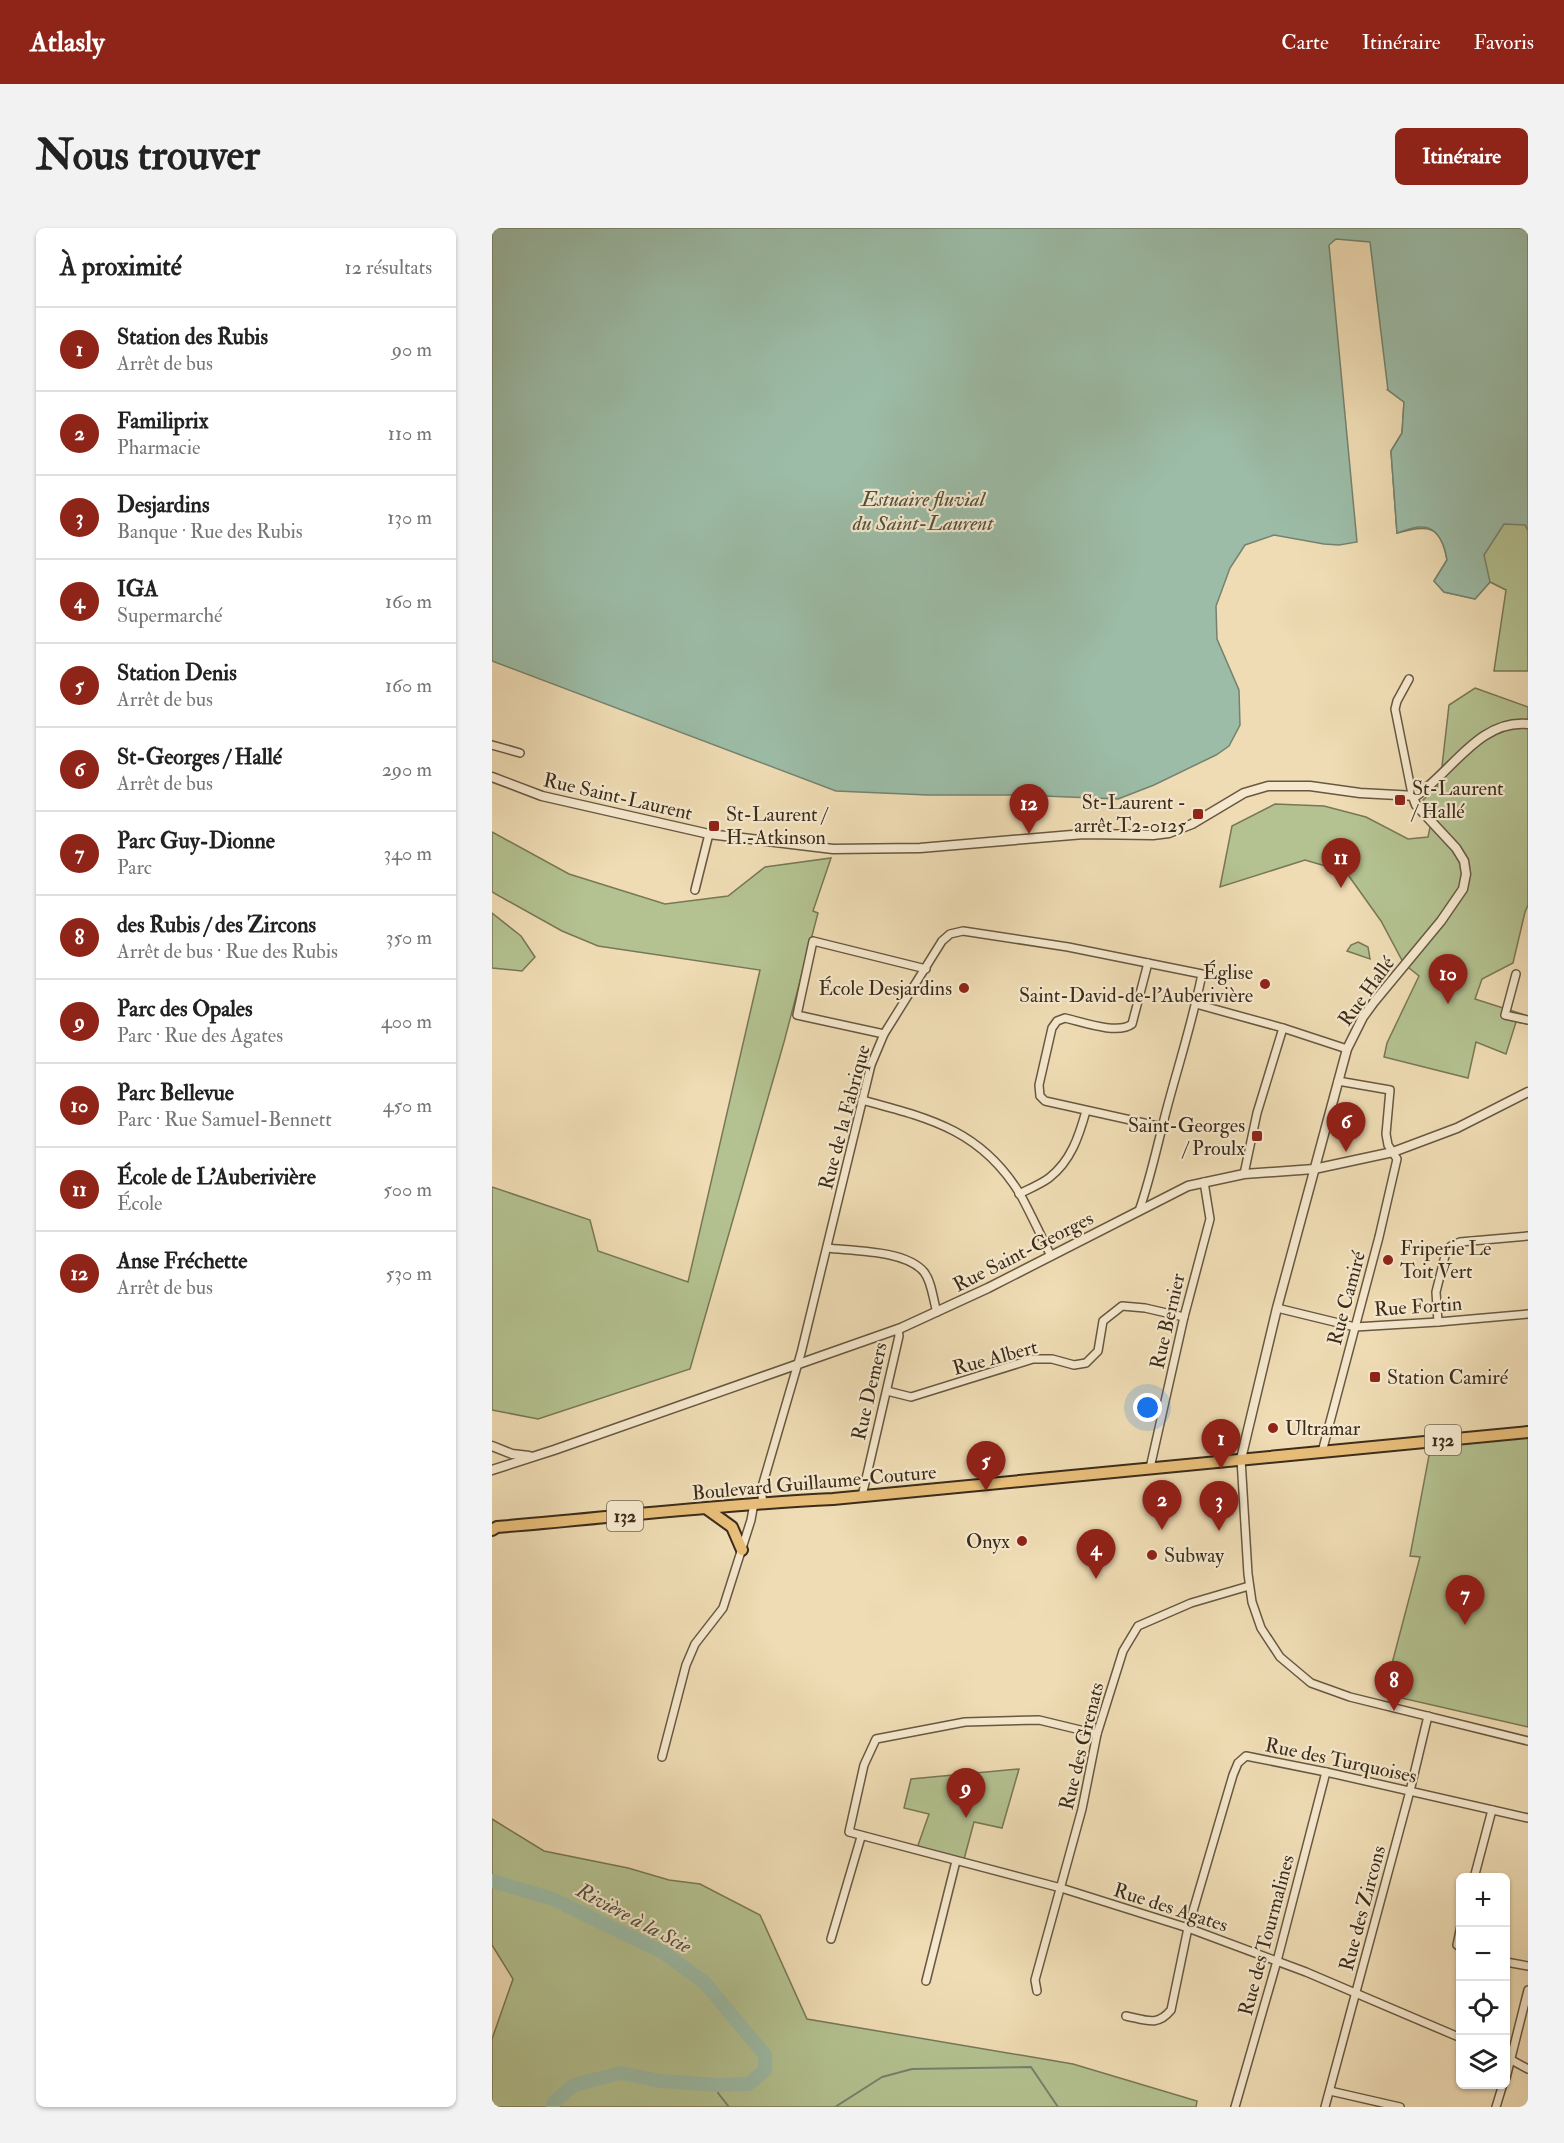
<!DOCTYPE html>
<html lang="fr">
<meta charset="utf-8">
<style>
:root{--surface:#fff;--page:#f2f2f2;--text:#222;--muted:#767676;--line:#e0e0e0;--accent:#8f2418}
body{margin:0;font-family:"IM FELL Double Pica",serif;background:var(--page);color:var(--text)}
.controls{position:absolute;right:18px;bottom:18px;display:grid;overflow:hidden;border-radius:9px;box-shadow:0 2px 4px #0004}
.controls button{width:54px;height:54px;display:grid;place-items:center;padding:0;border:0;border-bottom:2px solid var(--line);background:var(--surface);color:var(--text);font:30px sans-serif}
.you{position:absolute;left:656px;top:1180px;width:21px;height:21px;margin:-15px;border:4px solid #fff;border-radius:50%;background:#1a73e8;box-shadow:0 0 0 9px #1a73e833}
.badge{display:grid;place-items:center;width:39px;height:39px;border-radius:50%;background:var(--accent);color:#fff;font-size:20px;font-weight:700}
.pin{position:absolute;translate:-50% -50px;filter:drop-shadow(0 2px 3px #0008)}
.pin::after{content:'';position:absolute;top:32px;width:21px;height:18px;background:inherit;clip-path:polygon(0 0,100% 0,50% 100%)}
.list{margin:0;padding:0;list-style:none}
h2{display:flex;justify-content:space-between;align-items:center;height:78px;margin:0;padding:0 24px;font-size:26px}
h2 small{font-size:20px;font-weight:400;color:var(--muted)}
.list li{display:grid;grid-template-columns:39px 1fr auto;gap:18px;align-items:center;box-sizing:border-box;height:84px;padding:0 24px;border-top:2px solid var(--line)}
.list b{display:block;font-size:22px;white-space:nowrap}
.list p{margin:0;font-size:20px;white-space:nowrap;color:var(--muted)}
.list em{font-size:20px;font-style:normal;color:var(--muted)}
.icon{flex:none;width:33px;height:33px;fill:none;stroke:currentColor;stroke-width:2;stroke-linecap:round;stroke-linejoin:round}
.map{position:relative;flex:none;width:1036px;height:1879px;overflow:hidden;border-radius:9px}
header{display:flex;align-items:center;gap:36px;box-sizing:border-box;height:84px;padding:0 30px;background:var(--accent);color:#fff}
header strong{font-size:28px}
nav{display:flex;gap:33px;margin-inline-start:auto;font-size:21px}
.intro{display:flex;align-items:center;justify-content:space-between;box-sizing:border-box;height:144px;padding:0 36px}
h1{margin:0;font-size:42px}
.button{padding:15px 27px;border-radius:9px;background:var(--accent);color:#fff;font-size:21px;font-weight:700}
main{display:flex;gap:36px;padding:0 36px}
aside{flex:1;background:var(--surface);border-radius:9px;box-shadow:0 2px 4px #0004}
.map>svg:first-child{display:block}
</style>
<header>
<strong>Atlasly</strong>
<nav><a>Carte</a><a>Itinéraire</a><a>Favoris</a></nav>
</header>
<div class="intro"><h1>Nous trouver</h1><a class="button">Itinéraire</a></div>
<main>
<aside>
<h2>À proximité<small>12 résultats</small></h2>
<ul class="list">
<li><span class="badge">1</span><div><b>Station des Rubis</b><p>Arrêt de bus</p></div><em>90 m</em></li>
<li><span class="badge">2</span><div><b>Familiprix</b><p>Pharmacie</p></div><em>110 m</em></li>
<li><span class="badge">3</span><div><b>Desjardins</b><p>Banque · Rue des Rubis</p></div><em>130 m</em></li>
<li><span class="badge">4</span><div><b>IGA</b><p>Supermarché</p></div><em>160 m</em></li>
<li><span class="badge">5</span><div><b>Station Denis</b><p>Arrêt de bus</p></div><em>160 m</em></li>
<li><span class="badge">6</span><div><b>St-Georges / Hallé</b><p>Arrêt de bus</p></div><em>290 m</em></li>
<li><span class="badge">7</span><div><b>Parc Guy-Dionne</b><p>Parc</p></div><em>340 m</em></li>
<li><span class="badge">8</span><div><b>des Rubis / des Zircons</b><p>Arrêt de bus · Rue des Rubis</p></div><em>350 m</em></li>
<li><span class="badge">9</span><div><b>Parc des Opales</b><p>Parc · Rue des Agates</p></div><em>400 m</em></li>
<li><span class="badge">10</span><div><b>Parc Bellevue</b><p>Parc · Rue Samuel-Bennett</p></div><em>450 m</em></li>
<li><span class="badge">11</span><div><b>École de L'Auberivière</b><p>École</p></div><em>500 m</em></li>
<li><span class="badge">12</span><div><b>Anse Fréchette</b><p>Arrêt de bus</p></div><em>530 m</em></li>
</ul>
</aside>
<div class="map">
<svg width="1036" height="1879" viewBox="0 0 1036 1879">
<rect width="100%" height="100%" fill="#efdcb4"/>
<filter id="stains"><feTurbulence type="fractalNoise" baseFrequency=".00333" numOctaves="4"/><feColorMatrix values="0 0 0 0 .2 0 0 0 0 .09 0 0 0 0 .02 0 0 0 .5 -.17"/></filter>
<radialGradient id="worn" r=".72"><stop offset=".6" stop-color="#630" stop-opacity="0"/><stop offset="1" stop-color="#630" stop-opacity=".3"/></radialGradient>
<g fill="#b4c291" stroke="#787756" stroke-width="1.5">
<path d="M896 162 1036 169V443H1002L1014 362 998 354 983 371 952 364 942 353 955 332C949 296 936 297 905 305L899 223 910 205 912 174Z"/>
<polygon points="983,460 1036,479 1036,677 1033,684 1021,735 990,751 983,771 1036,788 1036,796 1024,794 1014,826 984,814 976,850 892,829 895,815 927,748 912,736 889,693 854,644 813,632 728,659 740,598 783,576 832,578 874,589 916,611 936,609 941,585 931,572 948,556 957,477"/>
<polygon points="0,604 77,646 173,676 236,668 273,639 339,630 321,683 326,685 292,814 198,1141 46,1191 0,1182 0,959 98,992 106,1023 196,1054 268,742 106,718 70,703 0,664"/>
<polygon points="0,685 29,708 43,729 30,743 0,740"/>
<polygon points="866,714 876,719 878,731 855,723 859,717"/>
<polygon points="1036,1208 1036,1499 892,1466 928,1329 918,1328 939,1217"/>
<polygon points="527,1541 510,1600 482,1594 471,1635 424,1623 437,1586 412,1580 419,1551"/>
<polygon points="0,1591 52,1623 136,1640 177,1652 208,1656 268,1687 315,1791 581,1836 705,1873 704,1879 0,1879 0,1811 21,1751 0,1717"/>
</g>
<path fill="#9cbca7" stroke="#75826f" stroke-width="1.5" d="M0 0H1036V303L1033 297 1012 296 992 327 998 354 983 371 952 364 942 353 955 332C953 319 947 299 930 299 922 298 912 303 905 305L899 223 910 205 912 174 896 162 878 14 844 11 837 17 865 314 847 317 832 316 782 307 753 317 738 340 724 378 725 411 747 462 748 497 737 518 724 527 662 557 626 571 527 567H436L344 563 0 433Z"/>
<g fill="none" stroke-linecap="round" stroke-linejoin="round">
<g stroke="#75826f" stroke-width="2">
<polyline points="226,1857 226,1865 237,1879"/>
<polyline points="343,1879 390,1849 420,1841 539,1839 566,1879"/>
</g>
<polyline stroke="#9cbca7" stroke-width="14" points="0,1653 61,1671 172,1725 213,1755 273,1827 273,1842 257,1856 226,1857 168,1853 129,1845 82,1857 61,1875 61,1879"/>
<defs>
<g id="minor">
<polyline points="917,451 905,473 903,481 920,566"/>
<polyline points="0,517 28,525"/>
<polyline points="203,662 217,606"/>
<path d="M656 735 640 796C626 807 590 794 573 790L565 793 560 800 547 857 548 868 553 873 670 899"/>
<polyline points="1024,746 1013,787 1036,792"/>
<polyline points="704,776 791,800 855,821"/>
<polyline points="392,806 305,787 321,713 434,741"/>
<path d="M370 872C437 890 489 902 528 966 539 986 549 1008 559 1028"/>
<polyline points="752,946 765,885 791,800"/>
<path d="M527 966C537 961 549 956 557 950 579 933 587 908 594 883"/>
<path d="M335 1020C361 1023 414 1022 432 1044 440 1054 441 1072 445 1084"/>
<polyline points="785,1080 863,1099 946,1094 1036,1086"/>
<polyline points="946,1094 944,1064 954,1024 959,1018 968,1014 1036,1008"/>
<polyline points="395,1163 419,1169 541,1131 560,1131 582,1137 594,1135 606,1123 611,1093 630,1078 653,1080 692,1089"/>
<polyline points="830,1224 887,1009 905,931 896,917 894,906 898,862 846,853"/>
<polyline points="749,1231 756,1346 760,1374 769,1400 788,1429 819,1455 858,1469 1036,1513"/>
<polyline points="658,1240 692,1089 718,991 712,954"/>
<polyline points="370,1268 407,1108 406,1101"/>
<path d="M271 1274 269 1262 309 1125 379 837 392 806 450 713 458 706 471 703 576 719 710 746C701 792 687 835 675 880 666 914 659 949 647 983"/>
<polyline points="605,1506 547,1492 473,1494 384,1511 372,1537 357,1604 569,1660 696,1700 814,1744 969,1810"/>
<polyline points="170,1529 194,1437 203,1416 231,1380 259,1292 262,1275"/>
<polyline points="982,1650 1000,1582"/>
<polyline points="969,1698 965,1717 969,1720"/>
<polyline points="339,1711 369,1609"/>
<polyline points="1014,1734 1036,1738"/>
<polyline points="434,1753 464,1633"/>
<polyline points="545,1763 543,1752 590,1581 605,1506 631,1423 646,1398 699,1375 757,1358"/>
<path d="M634 1788C654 1792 665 1799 679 1782L696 1700 741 1547 746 1535 754 1528 834 1544 1036 1590"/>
<polyline points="1014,1829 1036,1841"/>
<polyline points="1014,1850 1036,1762"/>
<polyline points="838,1863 908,1879"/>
<polyline points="743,1879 785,1733 834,1544"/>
<polyline points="833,1879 918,1563 936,1488"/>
<polyline points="1004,1879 1011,1856"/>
</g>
<g id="tertiary">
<path d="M0 549 50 568 217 606 341 621 428 620 592 606 661 607 677 605 700 596 752 565 776 558H818L868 565 924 568C960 544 987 491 1036 496"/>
<polyline points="0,1218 20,1226 37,1228"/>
<polyline points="749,1231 785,1080 855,821 871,789 882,774 949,693 971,661 974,646 972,633 964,620 924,577 920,566"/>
<polyline points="0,1242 62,1222 409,1100 496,1060 696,958 752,946 822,941 901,924 965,900 1036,864"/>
</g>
<g id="primary">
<polyline points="215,1281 240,1299 250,1322"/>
<path d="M0 1302 5 1299C117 1290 229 1276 341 1271L1036 1204"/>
</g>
</defs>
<use href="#minor" stroke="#685840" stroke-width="10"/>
<use href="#tertiary" stroke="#685840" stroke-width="11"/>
<use href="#primary" stroke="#3b2c1a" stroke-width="14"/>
<use href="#minor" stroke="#f5e8ce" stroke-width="7"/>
<use href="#tertiary" stroke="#f5e8ce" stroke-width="8"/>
<use href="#primary" stroke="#e8be7a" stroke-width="10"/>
</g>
<g fill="#8f2418" stroke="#f5e8ce" stroke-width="2">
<rect x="902" y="566" width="12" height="12" rx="3"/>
<rect x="700" y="580" width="12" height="12" rx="3"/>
<rect x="216" y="592" width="12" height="12" rx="3"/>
<circle cx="773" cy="756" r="6"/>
<circle cx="472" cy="760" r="6"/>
<rect x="759" y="902" width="12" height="12" rx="3"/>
<circle cx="896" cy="1032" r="6"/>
<rect x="877" y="1143" width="12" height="12" rx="3"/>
<circle cx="781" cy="1200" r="6"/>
<circle cx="530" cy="1313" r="6"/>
<circle cx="660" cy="1327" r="6"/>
</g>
<g text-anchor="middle" stroke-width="4.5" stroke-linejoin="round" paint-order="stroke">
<g fill="#f5e8ce" stroke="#736450" stroke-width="1.5">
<rect x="933" y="1197" width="36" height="30" rx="4.5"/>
<rect x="115" y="1273" width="36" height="30" rx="4.5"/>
</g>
<g font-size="18" font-weight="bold" fill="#3b2c1a">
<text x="951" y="1218">132</text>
<text x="133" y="1294">132</text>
</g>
<g font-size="20" fill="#3b2c1a" stroke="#f5e8ce" text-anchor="start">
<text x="920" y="567">St-Laurent<tspan x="920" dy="23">/ Hallé</tspan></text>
<text x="694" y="581" text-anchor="end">St-Laurent -<tspan x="694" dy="23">arrêt T2-0125</tspan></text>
<text x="234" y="593">St-Laurent /<tspan x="234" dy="23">H.-Atkinson</tspan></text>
<text x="761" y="751" text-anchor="end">Église<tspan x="761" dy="23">Saint-David-de-l’Auberivière</tspan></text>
<text x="460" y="767" text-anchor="end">École Desjardins</text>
<text x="753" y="904" text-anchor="end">Saint-Georges<tspan x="753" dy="23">/ Proulx</tspan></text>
<text x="908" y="1027">Friperie Le<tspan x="908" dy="23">Toit Vert</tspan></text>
<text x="895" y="1156">Station Camiré</text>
<text x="793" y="1207">Ultramar</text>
<text x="518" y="1320" text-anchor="end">Onyx</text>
<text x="672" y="1334">Subway</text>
</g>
<g font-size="20" fill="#3b2c1a" stroke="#f5e8ce">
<text transform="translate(126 568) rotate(13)" y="7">Rue Saint-Laurent</text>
<text transform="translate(874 763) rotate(-54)" y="7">Rue Hallé</text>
<text transform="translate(352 889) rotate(-75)" y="7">Rue de la Fabrique</text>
<text transform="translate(531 1023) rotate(-27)" y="7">Rue Saint-Georges</text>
<text transform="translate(854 1070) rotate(-75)" y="7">Rue Camiré</text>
<text transform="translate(926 1078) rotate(-4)" y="7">Rue Fortin</text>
<text transform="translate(675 1093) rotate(-77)" y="7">Rue Bernier</text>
<text transform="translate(503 1129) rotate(-15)" y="7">Rue Albert</text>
<text transform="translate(377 1163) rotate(-77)" y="7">Rue Demers</text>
<text transform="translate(322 1254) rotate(-5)" y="7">Boulevard Guillaume-Couture</text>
<text transform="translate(589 1518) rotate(-76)" y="7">Rue des Grenats</text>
<text transform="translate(849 1532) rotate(12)" y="7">Rue des Turquoises</text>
<text transform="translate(679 1679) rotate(18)" y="7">Rue des Agates</text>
<text transform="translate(870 1680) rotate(-75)" y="7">Rue des Zircons</text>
<text transform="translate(774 1707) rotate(-75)" y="7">Rue des Tourmalines</text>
</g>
<g font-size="21" font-style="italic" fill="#53503d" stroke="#f5e8ce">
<text x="431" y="278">Estuaire fluvial<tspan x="431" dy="24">du Saint-Laurent</tspan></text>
<text transform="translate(142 1690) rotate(28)" y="7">Rivière à la Scie</text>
</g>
</g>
<rect width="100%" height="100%" filter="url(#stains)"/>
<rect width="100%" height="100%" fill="url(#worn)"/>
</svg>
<div class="controls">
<button>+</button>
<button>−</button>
<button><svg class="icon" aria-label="locate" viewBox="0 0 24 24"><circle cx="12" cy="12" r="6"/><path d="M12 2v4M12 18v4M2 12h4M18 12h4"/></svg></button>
<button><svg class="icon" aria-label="layers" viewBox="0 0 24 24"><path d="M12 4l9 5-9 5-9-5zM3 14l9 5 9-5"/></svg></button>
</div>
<div class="you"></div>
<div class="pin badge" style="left:729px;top:1241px">1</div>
<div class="pin badge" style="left:670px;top:1302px">2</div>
<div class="pin badge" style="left:727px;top:1303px">3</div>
<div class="pin badge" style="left:604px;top:1351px">4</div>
<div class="pin badge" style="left:494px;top:1263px">5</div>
<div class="pin badge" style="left:854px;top:924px">6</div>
<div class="pin badge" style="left:973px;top:1397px">7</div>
<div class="pin badge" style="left:902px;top:1483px">8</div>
<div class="pin badge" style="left:474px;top:1590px">9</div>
<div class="pin badge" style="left:956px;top:776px">10</div>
<div class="pin badge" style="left:849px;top:660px">11</div>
<div class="pin badge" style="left:537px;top:606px">12</div>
</div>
</main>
